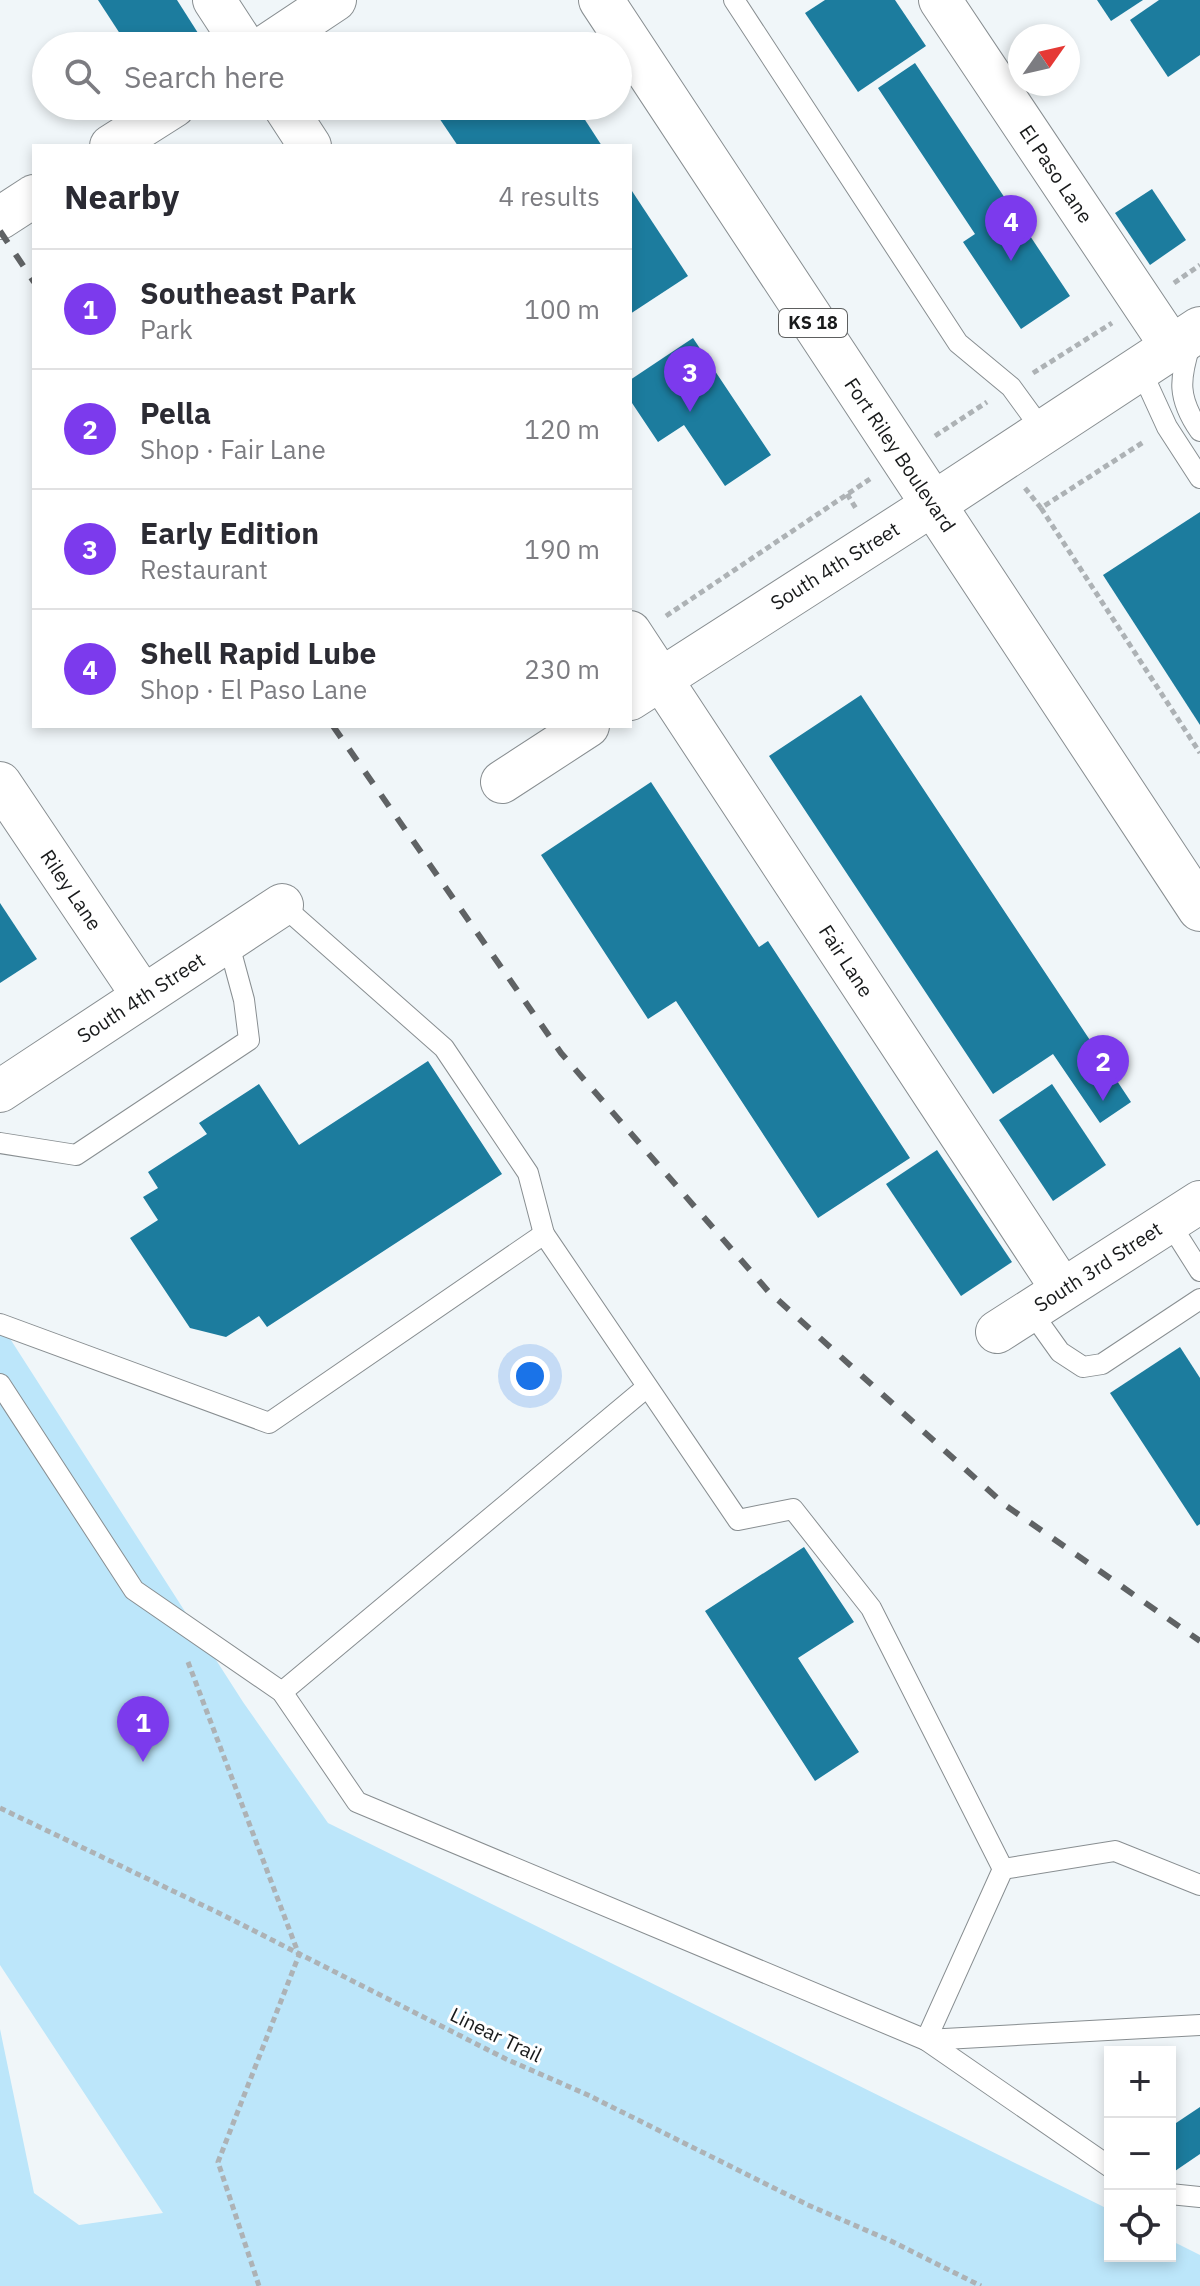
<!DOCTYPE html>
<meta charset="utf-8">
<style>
:root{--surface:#fff;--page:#f2f2f3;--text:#2b2b33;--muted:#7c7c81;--line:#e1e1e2;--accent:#7c3aed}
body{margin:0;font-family:"IBM Plex Sans",sans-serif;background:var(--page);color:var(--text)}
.controls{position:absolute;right:24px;bottom:24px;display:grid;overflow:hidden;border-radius:0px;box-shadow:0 4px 12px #0003}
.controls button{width:72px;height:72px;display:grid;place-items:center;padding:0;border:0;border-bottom:2px solid var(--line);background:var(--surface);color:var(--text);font:40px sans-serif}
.compass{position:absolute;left:1008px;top:24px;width:72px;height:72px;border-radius:50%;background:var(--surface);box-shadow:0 4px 12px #0003;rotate:56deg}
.you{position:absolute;left:530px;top:1376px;width:28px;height:28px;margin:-20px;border:6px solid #fff;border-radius:50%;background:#1a73e8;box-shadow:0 0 0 12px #1a73e833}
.badge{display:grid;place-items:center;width:52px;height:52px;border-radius:50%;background:var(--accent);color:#fff;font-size:26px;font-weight:700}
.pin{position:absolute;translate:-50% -66px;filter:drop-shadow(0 2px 4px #0008)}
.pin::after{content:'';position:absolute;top:42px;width:28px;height:24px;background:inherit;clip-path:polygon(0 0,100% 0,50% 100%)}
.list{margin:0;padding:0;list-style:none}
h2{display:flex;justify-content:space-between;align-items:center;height:104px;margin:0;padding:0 32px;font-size:34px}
h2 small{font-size:26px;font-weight:400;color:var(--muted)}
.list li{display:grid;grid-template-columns:52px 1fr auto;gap:24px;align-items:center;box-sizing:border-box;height:120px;padding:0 32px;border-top:2px solid var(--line)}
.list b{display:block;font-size:30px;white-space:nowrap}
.list p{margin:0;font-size:26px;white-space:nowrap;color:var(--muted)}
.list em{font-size:26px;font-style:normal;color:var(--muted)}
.icon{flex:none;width:44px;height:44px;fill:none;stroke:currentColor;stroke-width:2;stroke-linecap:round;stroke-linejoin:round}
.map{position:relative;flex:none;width:1200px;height:2286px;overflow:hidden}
.search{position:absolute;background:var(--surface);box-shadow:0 4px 12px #0003;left:32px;top:32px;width:600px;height:88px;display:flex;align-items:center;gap:20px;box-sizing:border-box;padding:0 28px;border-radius:44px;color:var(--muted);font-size:30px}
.panel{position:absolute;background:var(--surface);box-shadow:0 4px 12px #0003;left:32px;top:144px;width:600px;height:584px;border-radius:0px}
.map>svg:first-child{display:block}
</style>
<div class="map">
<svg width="1200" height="2286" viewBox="0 0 1200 2286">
<rect width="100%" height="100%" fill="#f0f6f9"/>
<polygon fill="#bce6fa" points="0,1323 243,1702 328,1823 1110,2210 1110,2256 1170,2256 1170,2240 1200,2255 1200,2286 0,2286 0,2029 34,2193 79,2225 163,2213 0,1965"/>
<g fill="#1c7c9e">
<polygon points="98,0 177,0 198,33 178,46 128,46"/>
<polygon points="825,0 895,0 926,46 858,92 805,13"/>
<polygon points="1097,0 1143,0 1111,21"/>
<polygon points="1159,0 1200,0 1200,55 1168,77 1130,20"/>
<polygon points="915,63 1070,296 1021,329 963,242 975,234 878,88"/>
<polygon points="431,106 576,106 602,146 458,146"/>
<polygon points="630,188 688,276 630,314"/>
<polygon points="1152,189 1186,240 1150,265 1115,213"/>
<polygon points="693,338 771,455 725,486 684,425 658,442 630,400 630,380"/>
<polygon points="1200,512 1200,725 1103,575"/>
<polygon points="861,695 1131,1102 1100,1123 1053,1054 993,1094 769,756"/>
<polygon points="651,782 759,947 768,941 910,1158 818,1218 676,1001 648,1019 541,855"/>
<polygon points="0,903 37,959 0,983"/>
<polygon points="428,1061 502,1174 267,1327 259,1316 226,1337 190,1328 130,1238 158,1220 143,1197 158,1188 148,1172 207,1134 199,1123 259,1084 299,1145"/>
<polygon points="1052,1084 1106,1165 1053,1201 999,1120"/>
<polygon points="937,1150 1012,1262 961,1296 886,1184"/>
<polygon points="1180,1347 1200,1378 1200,1524 1197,1526 1110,1393"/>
<polygon points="804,1547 854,1622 798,1658 859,1752 815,1781 705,1611"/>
<polygon points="1200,2107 1200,2154 1175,2171 1170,2164 1170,2127"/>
</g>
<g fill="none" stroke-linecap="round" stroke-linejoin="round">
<defs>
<g id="service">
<polyline points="734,0 958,343 1011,387 1043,431"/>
<path d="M1191 342C1179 379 1177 398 1200 431"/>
<polyline points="1140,368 1167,427 1200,478"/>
<polyline points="282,905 444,1048 528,1173 544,1234"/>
<polyline points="0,1143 76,1155 249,1040 244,1000 228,941"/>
<polyline points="1169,1222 1200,1271"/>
<polyline points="1030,1310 1060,1352 1083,1367 1102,1364 1200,1299"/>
<polyline points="0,1324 269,1423 544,1234 738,1520 793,1509 871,1608 1003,1869 1115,1851 1200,1885"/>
<polyline points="0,1384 134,1590 282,1692 357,1802 926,2040 1200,2025"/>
<polyline points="282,1692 647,1387"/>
<polyline points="1003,1869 926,2040 1110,2167"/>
<polyline points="1170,2194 1200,2197"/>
</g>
<g id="minor">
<polyline points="214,0 244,46"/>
<polyline points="940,0 1172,347"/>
<polyline points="266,46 335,0"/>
<polyline points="284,106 310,146"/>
<polyline points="111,146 174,106"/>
<polyline points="0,218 34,196"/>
<polyline points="630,632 1062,1289"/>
<polyline points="630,699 932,505"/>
<polyline points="502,782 588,726"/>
<polyline points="0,783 143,996"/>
<polyline points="0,1091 282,905"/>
<polyline points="997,1332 1200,1202"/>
</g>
<polyline id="secondary" points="932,505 1200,329"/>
<polyline id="trunk" points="601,0 1200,909"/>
</defs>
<use href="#service" stroke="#888e91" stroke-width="22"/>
<use href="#minor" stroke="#888e91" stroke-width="44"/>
<use href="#secondary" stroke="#888e91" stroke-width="46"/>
<use href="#trunk" stroke="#888e91" stroke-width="46"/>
<g stroke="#adb2b5" stroke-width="5" stroke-dasharray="6 4" stroke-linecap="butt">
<polyline points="1174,283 1200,265"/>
<polyline points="1033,373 1112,323"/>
<polyline points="935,436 987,402"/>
<polyline points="1025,488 1041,508 1145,441"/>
<polyline points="847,494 857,510"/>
<polyline points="1041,508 1200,753"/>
<polyline points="666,616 870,479"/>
<polyline points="188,1662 299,1955 218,2162 259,2286"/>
<polyline points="0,1808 223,1915 506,2059 588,2095 808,2205 891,2241 981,2286"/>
</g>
<use href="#service" stroke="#fff" stroke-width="20"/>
<use href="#minor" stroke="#fff" stroke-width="42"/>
<use href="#secondary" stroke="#fff" stroke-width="44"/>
<use href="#trunk" stroke="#fff" stroke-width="44"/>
<g stroke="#5f6264" stroke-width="6" stroke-dasharray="14 14" stroke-linecap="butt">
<polyline points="0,231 34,282"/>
<polyline points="333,726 561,1053 768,1291 1005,1505 1200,1641"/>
</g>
</g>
<g text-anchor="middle" stroke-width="6" stroke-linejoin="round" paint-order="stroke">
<rect fill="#fff" stroke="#5d5f5f" stroke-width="2" x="779" y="309" width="68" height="28" rx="6"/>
<g font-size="18" font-weight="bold" fill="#181a1b">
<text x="813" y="329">KS 18</text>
</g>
<g font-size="20" fill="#181a1b" stroke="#fff">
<text transform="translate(1056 174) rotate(56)" y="7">El Paso Lane</text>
<text transform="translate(900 455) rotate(56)" y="7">Fort Riley Boulevard</text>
<text transform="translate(835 566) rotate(-32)" y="7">South 4th Street</text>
<text transform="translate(71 890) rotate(56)" y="7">Riley Lane</text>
<text transform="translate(846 961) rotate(57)" y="7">Fair Lane</text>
<text transform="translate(141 998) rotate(-33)" y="7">South 4th Street</text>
<text transform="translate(1098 1267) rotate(-33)" y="7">South 3rd Street</text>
<text transform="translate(496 2035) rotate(26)" y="7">Linear Trail</text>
</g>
</g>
</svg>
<div class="controls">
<button>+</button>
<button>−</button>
<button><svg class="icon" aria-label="locate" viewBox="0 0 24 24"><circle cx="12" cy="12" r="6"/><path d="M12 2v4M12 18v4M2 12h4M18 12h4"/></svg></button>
</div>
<svg class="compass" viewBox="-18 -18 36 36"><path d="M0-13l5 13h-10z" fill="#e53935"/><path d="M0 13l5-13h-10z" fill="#7c7c81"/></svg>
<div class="you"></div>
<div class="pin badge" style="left:143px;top:1762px">1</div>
<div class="pin badge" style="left:1103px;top:1101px">2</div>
<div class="pin badge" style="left:690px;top:412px">3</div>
<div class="pin badge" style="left:1011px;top:261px">4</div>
<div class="search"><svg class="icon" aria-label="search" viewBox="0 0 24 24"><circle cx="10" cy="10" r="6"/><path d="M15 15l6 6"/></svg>Search here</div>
<section class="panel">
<h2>Nearby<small>4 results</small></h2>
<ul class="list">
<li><span class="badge">1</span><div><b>Southeast Park</b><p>Park</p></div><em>100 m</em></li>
<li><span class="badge">2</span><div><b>Pella</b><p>Shop · Fair Lane</p></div><em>120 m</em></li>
<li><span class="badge">3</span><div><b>Early Edition</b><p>Restaurant</p></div><em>190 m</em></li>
<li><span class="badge">4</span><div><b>Shell Rapid Lube</b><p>Shop · El Paso Lane</p></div><em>230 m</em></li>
</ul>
</section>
</div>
